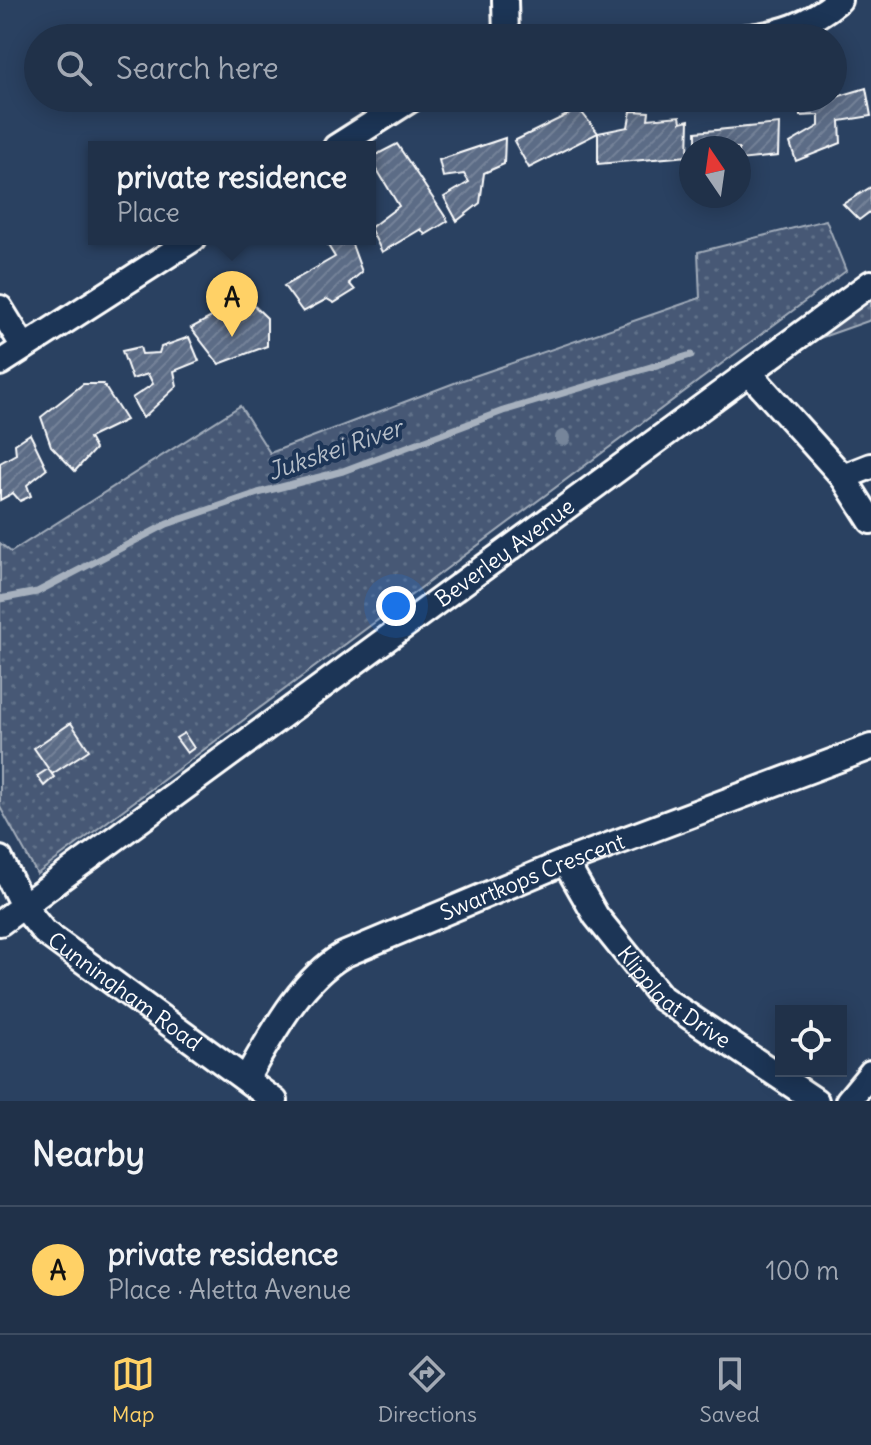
<!DOCTYPE html>
<meta charset="utf-8">
<style>
:root{--surface:#203149;--page:#2d3d53;--text:#f1f3f6;--muted:#a2a9b4;--line:#3d4c61;--accent:#ffd166}
body{margin:0;font-family:Delius,sans-serif;background:var(--page);color:var(--text)}
.controls{position:absolute;right:24px;bottom:24px;display:grid;overflow:hidden;border-radius:0px;box-shadow:0 4px 20px #0003}
.controls button{width:72px;height:72px;display:grid;place-items:center;padding:0;border:0;border-bottom:2px solid var(--line);background:var(--surface);color:var(--text);font:40px sans-serif}
.compass{position:absolute;left:679px;top:136px;width:72px;height:72px;border-radius:50%;background:var(--surface);box-shadow:0 4px 20px #0003;rotate:347deg}
.you{position:absolute;left:396px;top:606px;width:28px;height:28px;margin:-20px;border:6px solid #fff;border-radius:50%;background:#1a73e8;box-shadow:0 0 0 12px #1a73e833}
.badge{display:grid;place-items:center;width:52px;height:52px;border-radius:50%;background:var(--accent);color:#111;font-size:26px;font-weight:700}
.pin{position:absolute;translate:-50% -66px;filter:drop-shadow(0 2px 4px #0008)}
.pin::after{content:'';position:absolute;top:42px;width:28px;height:24px;background:inherit;clip-path:polygon(0 0,100% 0,50% 100%)}
.popup{position:absolute;left:88px;top:141px;width:288px;height:104px;box-sizing:border-box;display:grid;place-content:center;border-radius:0px;background:var(--surface);filter:drop-shadow(0 2px 6px #0005);font-size:26px;white-space:nowrap;color:var(--muted)}
.popup b{font-size:30px;color:var(--text)}
.popup::after{content:'';position:absolute;left:50%;top:100%;margin-left:-16px;border:16px solid transparent;border-top-color:var(--surface)}
.list{margin:0;padding:0;list-style:none}
h2{display:flex;justify-content:space-between;align-items:center;height:104px;margin:0;padding:0 32px;font-size:34px}
h2 small{font-size:26px;font-weight:400;color:var(--muted)}
.list li{display:grid;grid-template-columns:52px 1fr auto;gap:24px;align-items:center;box-sizing:border-box;height:128px;padding:0 32px;border-top:2px solid var(--line)}
.list b{display:block;font-size:30px;white-space:nowrap}
.list p{margin:0;font-size:26px;white-space:nowrap;color:var(--muted)}
.list em{font-size:26px;font-style:normal;color:var(--muted)}
.icon{flex:none;width:44px;height:44px;fill:none;stroke:currentColor;stroke-width:2;stroke-linecap:round;stroke-linejoin:round}
.map{position:relative;flex:none;width:871px;height:1101px;overflow:hidden}
.search{position:absolute;background:var(--surface);box-shadow:0 4px 20px #0003;left:24px;right:24px;top:24px;height:88px;display:flex;align-items:center;gap:20px;box-sizing:border-box;padding:0 28px;border-radius:44px;color:var(--muted);font-size:30px}
.sheet{height:232px;background:var(--surface)}
nav{display:flex;justify-content:space-around;align-items:center;box-sizing:border-box;height:112px;border-top:2px solid var(--line);background:var(--surface);font-size:22px;color:var(--muted)}
nav a{display:grid;justify-items:center;gap:4px}
nav .on{color:var(--accent)}
.map>svg:first-child{display:block}
</style>
<div class="map">
<svg width="871" height="1101" viewBox="0 0 871 1101">
<defs>
<pattern id="park-dots" width="8" height="8" patternUnits="userSpaceOnUse" patternTransform="scale(2)"><rect width="8" height="8" fill="#465975"/><path d="M2 2h.1M6 6h.1" fill="none" stroke="#62728a" stroke-width="1.8" stroke-linecap="round"/></pattern>
<pattern id="building-hatch" width="6" height="6" patternUnits="userSpaceOnUse" patternTransform="scale(2)"><rect width="6" height="6" fill="#5b6c86"/><path d="M-1 1l2-2M0 6l6-6M5 7l2-2" fill="none" stroke="#748298"/></pattern>
</defs>
<rect width="100%" height="100%" fill="#2a4161"/>
<filter id="ink" filterUnits="userSpaceOnUse"><feTurbulence type="fractalNoise" baseFrequency=".0125" numOctaves="2"/><feDisplacementMap in="SourceGraphic" scale="16" xChannelSelector="R" yChannelSelector="G"/><feConvolveMatrix kernelMatrix="1 2 1 2 8 2 1 2 1" color-interpolation-filters="sRGB"/></filter>
<g filter="url(#ink)">
<g fill="url(#park-dots)" stroke="#a2acba" stroke-width="2">
<polygon points="826,220 846,271 37,874 0,807 0,543 11,552 240,406 270,453 457,382 700,298 698,252"/>
<polygon points="871,283 871,320 780,352"/>
</g>
<g fill="none" stroke-linecap="round" stroke-linejoin="round">
<polyline stroke="#a7b1be" stroke-width="7" points="0,599 37,592 167,524 258,493 343,471 503,411 691,355"/>
</g>
<g fill="url(#building-hatch)" stroke="#fff" stroke-width="2">
<polygon points="866,88 871,116 840,121 841,143 796,161 790,143 819,126 819,115 800,116 800,98 833,98"/>
<polygon points="579,109 598,133 529,168 514,141"/>
<polygon points="631,111 649,112 648,119 680,116 681,122 689,120 688,156 598,164 598,133 628,127"/>
<polygon points="779,124 778,156 739,160 739,148 696,148 696,132"/>
<polygon points="505,138 504,164 484,173 480,203 457,221 444,197 469,182 464,174 443,177 439,160"/>
<polygon points="397,144 448,221 425,235 421,229 382,252 370,228 399,206 370,158"/>
<polygon points="871,187 871,211 859,220 843,204"/>
<polygon points="324,239 350,239 362,272 349,283 355,290 334,303 327,299 303,312 284,286 335,257"/>
<polygon points="247,299 267,318 267,346 219,364 191,328 215,315 218,321"/>
<polygon points="189,337 199,361 174,371 177,386 143,418 132,398 153,384 148,374 132,379 122,351 140,347 142,354 159,353 161,347"/>
<polygon points="83,384 103,384 126,420 89,438 95,449 75,471 51,446 41,417"/>
<polygon points="30,434 47,469 27,485 31,496 20,501 13,493 0,500 0,463 16,454 15,444"/>
<polygon points="71,723 89,750 52,774 34,748"/>
<polygon points="184,733 194,748 187,753 176,738"/>
<polygon points="48,769 54,777 44,786 37,776"/>
</g>
<g fill="none" stroke-linecap="round" stroke-linejoin="round">
<defs>
<g id="minor">
<polyline points="505,0 506,38"/>
<path d="M742 38C780 34 809 25 839 0"/>
<polyline points="336,147 413,98"/>
<polyline points="0,308 24,347"/>
<polyline points="0,363 193,239"/>
<polyline points="751,375 843,477 871,521"/>
<polyline points="843,477 871,466"/>
<path id="s1" d="M0 859 23 906 44 932 275 1101"/>
<path id="s2" d="M565 862 596 916 662 998 816 1101"/>
<path id="s3" d="M0 923 871 283"/>
<path id="s4" d="M246 1079C271 1036 299 981 343 955L565 862 871 747"/>
<polyline points="848,1101 871,1073"/>
</g>
</defs>
<use href="#minor" stroke="#fff" stroke-width="30"/>
<use href="#minor" stroke="#1d3557" stroke-width="24"/>
</g>
<circle fill="#76859a" cx="563" cy="438" r="8"/>
</g>
<g text-anchor="middle" stroke-width="8" stroke-linejoin="round" paint-order="stroke">
<g font-size="22" fill="#fff" stroke="#1d3557">
<text dy="8" stroke="none"><textPath href="#s3" startOffset="626">Beverley Avenue</textPath></text>
<text dy="8" stroke="none"><textPath href="#s4" startOffset="364">Swartkops Crescent</textPath></text>
<text dy="8" stroke="none"><textPath href="#s1" startOffset="186">Cunningham Road</textPath></text>
<text dy="8" stroke="none"><textPath href="#s2" startOffset="176">Klipplaat Drive</textPath></text>
</g>
<g font-size="24" font-style="italic" fill="#b6bec8" stroke="#1d3557">
<text transform="translate(335 450) rotate(-19)" y="8">Jukskei River</text>
</g>
</g>
</svg>
<div class="controls">
<button><svg class="icon" aria-label="locate" viewBox="0 0 24 24"><circle cx="12" cy="12" r="6"/><path d="M12 2v4M12 18v4M2 12h4M18 12h4"/></svg></button>
</div>
<svg class="compass" viewBox="-18 -18 36 36"><path d="M0-13l5 13h-10z" fill="#e53935"/><path d="M0 13l5-13h-10z" fill="#a2a9b4"/></svg>
<div class="you"></div>
<div class="pin badge" style="left:232px;top:337px">A</div>
<div class="popup"><b>private residence</b>Place</div>
<div class="search"><svg class="icon" aria-label="search" viewBox="0 0 24 24"><circle cx="10" cy="10" r="6"/><path d="M15 15l6 6"/></svg>Search here</div>
</div>
<section class="sheet">
<h2>Nearby<small></small></h2>
<ul class="list">
<li><span class="badge">A</span><div><b>private residence</b><p>Place · Aletta Avenue</p></div><em>100 m</em></li>
</ul>
</section>
<nav>
<a class="on"><svg class="icon" aria-label="map" viewBox="0 0 24 24"><path d="M3 6l6-2 6 2 6-2v14l-6 2-6-2-6 2zM9 4v14M15 6v14"/></svg>Map</a>
<a><svg class="icon" aria-label="directions" viewBox="0 0 24 24"><path d="M12 3l9 9-9 9-9-9zM9 14v-3h6M13 9l2 2-2 2"/></svg>Directions</a>
<a><svg class="icon" aria-label="saved" viewBox="0 0 24 24"><path d="M7 4h10v16l-5-4-5 4z"/></svg>Saved</a>
</nav>
